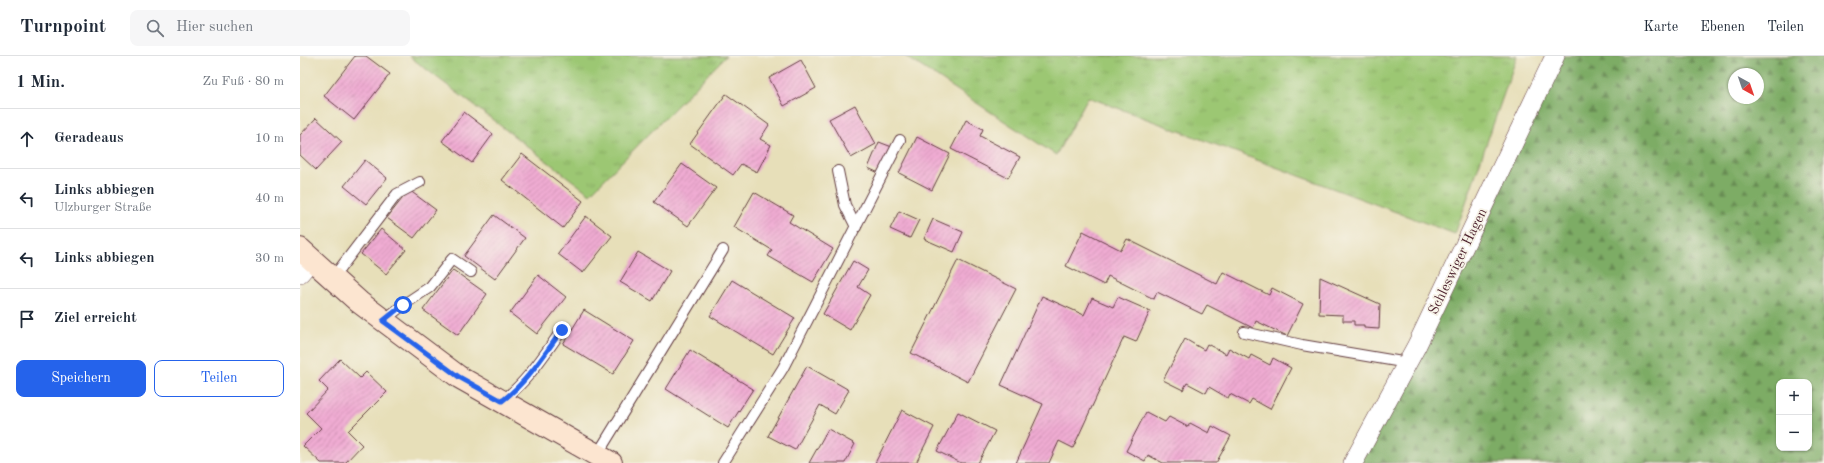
<!DOCTYPE html>
<html lang="de">
<meta charset="utf-8">
<style>
:root{--surface:#fff;--page:#f6f6f7;--text:#1f2937;--muted:#747a83;--line:#e0e1e3;--accent:#2563eb}
body{margin:0;font-family:"Old Standard TT",serif;background:var(--page);color:var(--text)}
.controls{position:absolute;right:12px;bottom:12px;display:grid;overflow:hidden;border-radius:8px;box-shadow:0 1px 3px #0004}
.controls button{width:36px;height:36px;display:grid;place-items:center;padding:0;border:0;border-bottom:1px solid var(--line);background:var(--surface);color:var(--text);font:20px sans-serif}
.compass{position:absolute;left:1428px;top:12px;width:36px;height:36px;border-radius:50%;background:var(--surface);box-shadow:0 1px 3px #0004;rotate:140deg}
.stop{position:absolute;width:12px;height:12px;margin:-9px;border:3px solid #2563eb;border-radius:50%;background:#fff}
.stop.end{background:#2563eb;border-color:#fff;box-shadow:0 1px 4px #0008}
.list{margin:0;padding:0;list-style:none}
h2{display:flex;justify-content:space-between;align-items:center;height:52px;margin:0;padding:0 16px;font-size:17px}
h2 small{font-size:13px;font-weight:400;color:var(--muted)}
.list li{display:grid;grid-template-columns:26px 1fr auto;gap:12px;align-items:center;box-sizing:border-box;height:60px;padding:0 16px;border-top:1px solid var(--line)}
.list b{display:block;font-size:15px;white-space:nowrap}
.list p{margin:0;font-size:13px;white-space:nowrap;color:var(--muted)}
.list em{font-size:13px;font-style:normal;color:var(--muted)}
.actions{display:flex;gap:8px;padding:12px 16px}
.actions a{flex:1;padding:9px 0;border:1px solid var(--accent);border-radius:8px;text-align:center;font-size:14px;color:var(--accent)}
.actions .main{background:var(--accent);color:#fff}
.icon{flex:none;width:22px;height:22px;fill:none;stroke:currentColor;stroke-width:2;stroke-linecap:round;stroke-linejoin:round}
.map{position:relative;flex:none;width:1524px;height:407px;overflow:hidden}
header{display:flex;align-items:center;gap:24px;box-sizing:border-box;height:56px;padding:0 20px;background:var(--surface);border-bottom:1px solid var(--line)}
header strong{font-size:19px}
nav{display:flex;gap:22px;margin-inline-start:auto;font-size:14px}
.search{width:280px;height:36px;background:var(--page);display:flex;align-items:center;gap:10px;box-sizing:border-box;padding:0 14px;border-radius:8px;color:var(--muted);font-size:15px}
main{display:flex}
aside{flex:1;background:var(--surface)}
.map>svg:first-child{display:block}
</style>
<header>
<strong>Turnpoint</strong>
<div class="search"><svg class="icon" aria-label="search" viewBox="0 0 24 24"><circle cx="10" cy="10" r="6"/><path d="M15 15l6 6"/></svg>Hier suchen</div>
<nav><a>Karte</a><a>Ebenen</a><a>Teilen</a></nav>
</header>
<main>
<aside>
<h2>1 Min.<small>Zu Fuß · 80 m</small></h2>
<ul class="list">
<li><svg class="icon" aria-label="ahead" viewBox="0 0 24 24"><path d="M12 20V5M6 11l6-6 6 6"/></svg><div><b>Geradeaus</b></div><em>10 m</em></li>
<li><svg class="icon" aria-label="left" viewBox="0 0 24 24"><path d="M17 20v-9H6M10 6l-5 5 5 5"/></svg><div><b>Links abbiegen</b><p>Ulzburger Straße</p></div><em>40 m</em></li>
<li><svg class="icon" aria-label="left" viewBox="0 0 24 24"><path d="M17 20v-9H6M10 6l-5 5 5 5"/></svg><div><b>Links abbiegen</b></div><em>30 m</em></li>
<li><svg class="icon" aria-label="arrive" viewBox="0 0 24 24"><path d="M6 21V4h12l-3 4 3 4H6"/></svg><div><b>Ziel erreicht</b></div></li>
</ul>
<div class="actions"><a class="main">Speichern</a><a>Teilen</a></div>
</aside>
<div class="map">
<svg width="1524" height="407" viewBox="0 0 1524 407">
<defs>
<pattern id="grass-tufts" width="24" height="20" patternUnits="userSpaceOnUse"><rect width="24" height="20" fill="#9cc773"/><path d="M3 7l-1-3M5 7V3M7 7l1-3M15 17l-1-3M17 17v-4M19 17l1-3" fill="none" stroke="#88aa64"/></pattern>
<pattern id="forest-firs" width="22" height="20" patternUnits="userSpaceOnUse"><rect width="22" height="20" fill="#7dac65"/><path d="M5 1l3.5 6h-7zM16 11l3.5 6h-7z" fill="#688b53"/></pattern>
<pattern id="building-hatch" width="6" height="6" patternUnits="userSpaceOnUse"><rect width="6" height="6" fill="#f0acd3"/><path d="M-1 1l2-2M0 6l6-6M5 7l2-2" fill="none" stroke="#c48bab"/></pattern>
</defs>
<rect width="100%" height="100%" fill="#f7f3e8"/>
<filter id="ink" filterUnits="userSpaceOnUse"><feTurbulence type="fractalNoise" baseFrequency=".025" numOctaves="2"/><feDisplacementMap in="SourceGraphic" scale="8" xChannelSelector="R" yChannelSelector="G"/><feConvolveMatrix kernelMatrix="1 2 1 2 8 2 1 2 1" color-interpolation-filters="sRGB"/></filter>
<filter id="wash" filterUnits="userSpaceOnUse"><feTurbulence type="fractalNoise" baseFrequency=".012" numOctaves="4" result="noise"/><feDisplacementMap in="SourceGraphic" scale="16" xChannelSelector="R" yChannelSelector="G"/><feGaussianBlur stdDeviation="0.9" result="paint"/><feColorMatrix in="noise" values="0 0 0 0 0 0 0 0 0 0 0 0 0 0 0 0 0 1.4 0 .05"/><feComposite in="paint" operator="in"/></filter>
<g filter="url(#wash)">
<rect width="100%" height="100%" fill="#e7dfb9"/>
<g fill="url(#grass-tufts)" stroke="#73734f">
<polygon points="109,0 426,0 290,138"/>
<polygon points="605,0 1217,0 1155,178 788,41 756,99"/>
</g>
<path fill="url(#forest-firs)" stroke="#646648" fill-rule="evenodd" d="M1260 0H1524V407H1057ZM1434 18H1458V42H1434ZM1479 326H1509V392H1479Z"/>
<g id="blocks">
<g fill="url(#building-hatch)">
<polygon points="55,0 66,0 90,18 54,64 24,40"/>
<polygon points="501,4 516,32 484,50 469,22"/>
<polygon points="426,38 469,69 460,83 471,89 457,116 441,108 433,119 390,88"/>
<polygon points="555,49 576,88 551,102 529,63"/>
<polygon points="164,56 193,78 172,107 142,85"/>
<polygon points="16,62 42,86 16,114 0,99 0,79"/>
<polygon points="666,64 683,73 680,80 720,101 708,122 651,93"/>
<polygon points="617,81 650,98 632,134 599,117"/>
<polygon points="579,86 592,91 581,118 568,112"/>
<polygon points="222,98 283,145 263,172 202,124"/>
<polygon points="65,104 87,122 66,148 44,130"/>
<polygon points="382,108 416,132 388,170 354,146"/>
<polygon points="109,134 136,154 114,182 87,162"/>
<polygon points="454,136 493,159 489,166 533,193 513,226 468,200 472,194 434,171"/>
<polygon points="599,155 619,164 610,182 590,173"/>
<polygon points="194,159 225,182 195,223 164,200"/>
<polygon points="286,160 312,180 283,217 258,198"/>
<polygon points="633,163 663,176 654,196 624,183"/>
<polygon points="81,173 106,194 86,218 61,198"/>
<polygon points="783,175 821,194 827,183 917,228 923,216 969,239 972,232 1003,248 987,280 956,265 953,272 907,249 902,258 857,236 854,243 808,220 804,229 766,210"/>
<polygon points="338,196 370,215 352,245 320,226"/>
<polygon points="658,204 716,233 668,326 611,297"/>
<polygon points="553,205 568,214 558,231 570,239 550,274 523,258"/>
<polygon points="153,214 187,238 158,279 123,254"/>
<polygon points="238,219 266,241 237,278 210,257"/>
<polygon points="1020,221 1080,248 1079,273 1064,272 1064,269 1054,269 1054,265 1043,265 1043,259 1019,258"/>
<polygon points="432,224 495,262 473,298 410,260"/>
<polygon points="742,240 784,259 792,242 813,251 818,241 850,255 836,286 824,281 773,392 759,385 749,407 716,407 743,348 701,329"/>
<polygon points="284,254 334,285 313,318 263,288"/>
<polygon points="885,283 904,294 907,288 926,298 929,292 949,303 951,299 970,309 973,302 991,312 970,353 952,343 949,348 930,338 928,342 909,331 906,337 887,327 883,334 863,324"/>
<polygon points="390,294 453,333 428,372 366,333"/>
<polygon points="40,303 60,322 66,316 87,336 48,375 62,389 45,407 21,407 3,390 21,372 6,357 28,334 19,325"/>
<polygon points="507,310 549,334 535,358 520,349 495,394 468,380"/>
<polygon points="602,354 634,371 616,407 575,407"/>
<polygon points="658,356 695,375 678,407 661,407 637,395"/>
<polygon points="846,356 865,366 869,361 888,371 890,367 909,377 912,370 931,380 916,407 863,407 848,399 845,405 826,395"/>
<polygon points="528,373 555,388 545,407 509,407"/>
</g>
</g>
</g>
<g filter="url(#ink)">
<use href="#blocks" fill-opacity="0" stroke="#623c40" stroke-width="1"/>
<g fill="none" stroke-linecap="round" stroke-linejoin="round">
<defs>
<g id="lane">
<polyline points="538,115 545,149 556,171"/>
<polyline points="32,223 97,138 120,126"/>
<polyline points="83,265 103,249 130,231 152,203 171,216"/>
<polyline points="944,276 1002,289 1108,307"/>
<path d="M202 345C227 326 244 299 262 274"/>
<polyline points="297,399 423,194"/>
<polyline points="423,407 483,312 600,84"/>
</g>
<g id="street">
<polyline points="0,217 11,204"/>
<polyline points="1053,407 1117,289 1255,0"/>
</g>
<polyline id="secondary" points="0,193 59,246 159,321 311,407"/>
</defs>
<use href="#lane" stroke="#623c40" stroke-width="12"/>
<use href="#street" stroke="#623c40" stroke-width="20"/>
<use href="#secondary" stroke="#623c40" stroke-width="24"/>
<use href="#lane" stroke="#fff" stroke-width="10"/>
<use href="#street" stroke="#fff" stroke-width="19"/>
<use href="#secondary" stroke="#fce5d0" stroke-width="22"/>
</g>
</g>
<g fill="none" stroke-linecap="round" stroke-linejoin="round" filter="url(#ink)">
<path stroke="#2563eb" stroke-width="5" d="M103 249 83 265 159 321 202 345C227 326 244 299 262 274"/>
</g>
<g text-anchor="middle" stroke-width="3.5" stroke-linejoin="round" paint-order="stroke">
<g font-size="14" fill="#4a1f2b" stroke="#f7f3e8">
<text transform="translate(1157 205) rotate(-64)" y="5">Schleswiger Hagen</text>
</g>
</g>
</svg>
<div class="controls">
<button>+</button>
<button>−</button>
</div>
<svg class="compass" viewBox="-18 -18 36 36"><path d="M0-13l5 13h-10z" fill="#e53935"/><path d="M0 13l5-13h-10z" fill="#747a83"/></svg>
<div class="stop" style="left:103px;top:249px"></div>
<div class="stop end" style="left:262px;top:274px"></div>
</div>
</main>
